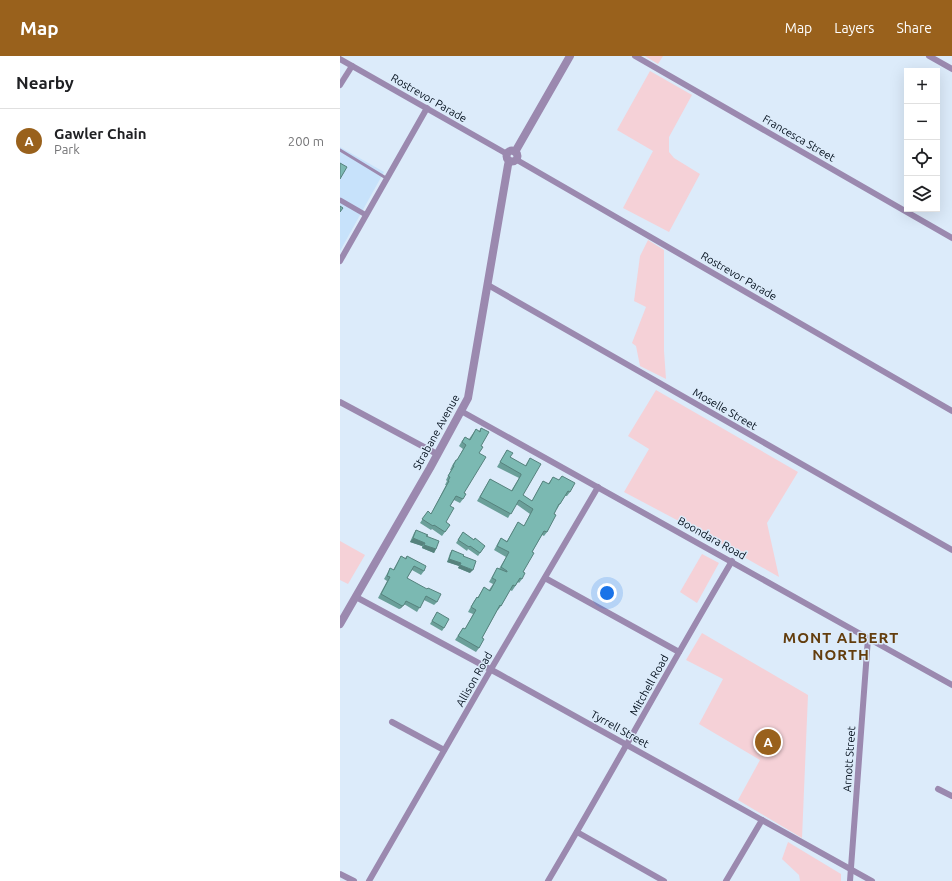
<!DOCTYPE html>
<meta charset="utf-8">
<style>
:root{--surface:#fff;--page:#f2f2f2;--text:#202124;--muted:#757577;--line:#e0e0e0;--accent:#99611c}
body{margin:0;font-family:Ubuntu,sans-serif;background:var(--page);color:var(--text)}
.controls{position:absolute;right:12px;top:12px;display:grid;overflow:hidden;border-radius:0px;box-shadow:0 4px 16px #0002}
.controls button{width:36px;height:36px;display:grid;place-items:center;padding:0;border:0;border-bottom:1px solid var(--line);background:var(--surface);color:var(--text);font:20px sans-serif}
.you{position:absolute;left:267px;top:537px;width:14px;height:14px;margin:-10px;border:3px solid #fff;border-radius:50%;background:#1a73e8;box-shadow:0 0 0 6px #1a73e833}
.badge{display:grid;place-items:center;width:26px;height:26px;border-radius:50%;background:var(--accent);color:#fff;font-size:13px;font-weight:700}
.pin{position:absolute;translate:-50% -50%;border:2px solid #fff;box-shadow:0 1px 4px #0006}
.list{margin:0;padding:0;list-style:none}
h2{display:flex;justify-content:space-between;align-items:center;height:52px;margin:0;padding:0 16px;font-size:17px}
h2 small{font-size:13px;font-weight:400;color:var(--muted)}
.list li{display:grid;grid-template-columns:26px 1fr auto;gap:12px;align-items:center;box-sizing:border-box;height:64px;padding:0 16px;border-top:1px solid var(--line)}
.list b{display:block;font-size:15px;white-space:nowrap}
.list p{margin:0;font-size:13px;white-space:nowrap;color:var(--muted)}
.list em{font-size:13px;font-style:normal;color:var(--muted)}
.icon{flex:none;width:22px;height:22px;fill:none;stroke:currentColor;stroke-width:2;stroke-linecap:round;stroke-linejoin:round}
.map{position:relative;flex:none;width:612px;height:825px;overflow:hidden}
header{display:flex;align-items:center;gap:24px;box-sizing:border-box;height:56px;padding:0 20px;background:var(--accent);color:#fff}
header strong{font-size:19px}
nav{display:flex;gap:22px;margin-inline-start:auto;font-size:14px}
main{display:flex}
aside{flex:1;background:var(--surface)}
.map>svg:first-child{display:block}
</style>
<header>
<strong>Map</strong>
<nav><a>Map</a><a>Layers</a><a>Share</a></nav>
</header>
<main>
<aside>
<h2>Nearby<small></small></h2>
<ul class="list">
<li><span class="badge">A</span><div><b>Gawler Chain</b><p>Park</p></div><em>200 m</em></li>
</ul>
</aside>
<div class="map">
<svg width="612" height="825" viewBox="0 0 612 825">
<rect width="100%" height="100%" fill="#dcebfa"/>
<polygon fill="#c7e2fb" points="0,91 44,116 0,195"/>
<g fill="#f5d1d7">
<polygon points="305,0 323,0 318,8"/>
<polygon points="310,15 352,39 329,81 329,96 334,102 360,118 329,176 283,152 313,95 277,74"/>
<polygon points="308,184 324,194 324,295 326,323 300,310 296,290 292,287 306,251 294,245 300,200"/>
<polygon points="316,334 458,416 427,467 439,521 367,480 284,436 309,393 288,380"/>
<polygon points="0,485 25,499 8,528 0,524"/>
<polygon points="362,498 379,507 357,547 340,536"/>
<polygon points="362,577 468,639 462,782 398,744 420,704 359,668 383,623 346,604"/>
<polygon points="448,786 501,818 501,825 460,825 459,819 442,803"/>
</g>
<g fill="none" stroke-linecap="round" stroke-linejoin="round">
<polyline stroke="#9b89af" stroke-width="3" points="0,94 46,122"/>
<polyline stroke="#9b89af" stroke-width="5" points="0,144 26,159"/>
<g stroke="#9b89af" stroke-width="6">
<polyline points="295,0 612,182"/>
<polyline points="589,0 612,13"/>
<polyline points="0,3 167,98"/>
<polyline points="0,29 12,10"/>
<polyline points="177,104 612,355"/>
<polyline points="0,205 87,52"/>
<polyline points="148,229 612,494"/>
<polyline points="0,346 97,398"/>
<path d="M121 355C285 445 448 538 612 629"/>
<polyline points="205,522 339,596"/>
<polyline points="16,541 159,618 532,825"/>
<polyline points="52,666 104,694"/>
<polyline points="598,733 612,740"/>
<polyline points="237,776 324,825"/>
<polyline points="0,818 14,825"/>
<polyline points="29,825 147,620 258,431"/>
<path d="M208 825C271 719 329 611 392 505"/>
<polyline points="386,825 422,764"/>
<polyline points="510,825 528,582"/>
</g>
<g stroke="#9b89af" stroke-width="8">
<circle cx="172" cy="100" r="5.5"/>
<polyline points="175,96 230,0"/>
<polyline points="0,568 90,412 128,342 168,109 169,105"/>
</g>
</g>
<g fill="#6a9f99">
<polygon points="141,372 141,390 139,397 124,437 123,443 120,447 114,444 110,450 106,466 110,469 102,480 92,473 91,474 80,467 88,455 91,458 106,429 105,429 107,425 106,424 111,414 110,414 113,408 116,404 117,404 123,393 119,390 122,385 125,381 129,383 136,373 139,375"/>
<polygon points="167,394 170,401 185,410 190,402 183,439 192,445 203,425 208,428 213,421 219,424 222,420 230,436 227,440 225,440 220,448 217,453 217,452 214,458 207,476 204,480 202,479 192,496 183,516 182,523 179,527 178,526 172,535 170,534 161,550 158,554 158,553 142,582 139,592 136,596 115,584 123,572 125,573 133,558 128,556 134,545 137,541 138,541 144,531 149,534 153,528 149,526 157,512 159,513 166,501 154,494 158,487 161,482 167,485 178,466 184,470 190,458 176,448 168,462 137,445 150,423 171,435 179,422 157,411"/>
<polygon points="76,474 86,480 96,493 94,497 82,492 82,490 70,486 74,477"/>
<polygon points="123,476 134,484 145,490 138,500 128,493 127,495 116,487"/>
<polygon points="112,494 123,500 130,517 118,512 119,510 107,506 110,497"/>
<polygon points="61,500 65,502 67,500 84,515 81,519 72,514 67,522 97,546 94,549 84,544 77,556 64,548 61,552 59,553 38,542 47,525 44,523 48,516 50,512 53,514"/>
<polygon points="97,556 104,572 102,575 90,568"/>
</g>
<g fill="#56827d">
<polygon points="73,482 85,487 82,490 70,486"/>
<polygon points="84,489 96,493 94,497 82,492"/>
<polygon points="109,503 121,507 119,510 107,506"/>
<polygon points="120,509 133,514 130,517 118,512"/>
<polygon points="64,549 61,552 59,553 62,550"/>
</g>
<g fill="#7bb9b2" stroke="#56827d">
<polygon points="0,107 7,111 0,123"/>
<polygon points="0,150 3,152 0,156"/>
<polygon points="141,372 149,376 141,390 143,391 139,397 146,401 124,437 126,438 123,443 116,440 110,450 114,452 106,466 110,469 105,476 94,469 93,470 82,463 88,455 91,458 109,425 108,425 110,421 108,420 114,410 113,410 116,404 117,404 126,389 122,386 125,381 130,384 136,373 140,376"/>
<polygon points="167,394 173,397 170,401 186,410 190,402 201,408 183,439 192,445 203,425 209,428 213,421 219,424 222,420 235,427 230,436 228,435 220,448 219,448 214,458 216,459 207,476 204,475 192,496 194,497 183,516 185,517 182,523 180,522 175,530 173,529 161,550 160,549 142,582 144,583 139,592 118,580 123,572 125,573 136,554 131,551 137,541 138,542 144,531 150,535 156,524 152,522 157,512 167,516 167,515 161,511 169,496 157,490 161,482 167,486 178,466 184,470 193,453 179,444 171,458 140,441 150,423 172,435 181,419 181,418 160,406"/>
<polygon points="76,474 88,479 86,480 99,485 96,493 84,489 85,487 73,482"/>
<polygon points="123,476 134,484 135,482 145,490 140,497 130,490 129,491 118,484"/>
<polygon points="112,494 124,499 123,500 136,505 133,514 120,509 121,507 109,503"/>
<polygon points="61,500 66,503 67,500 86,510 84,515 74,510 67,522 87,533 88,532 101,538 97,546 86,540 80,552 66,545 64,549 62,550 41,538 50,521 47,520 50,512 54,514"/>
<polygon points="97,556 109,563 104,572 92,565"/>
</g>
<g text-anchor="middle" stroke-width="3" stroke-linejoin="round" paint-order="stroke">
<g font-size="11" fill="#030f1c" stroke="#dcebfa">
<text transform="translate(89 42) rotate(30)" y="4">Rostrevor Parade</text>
<text transform="translate(459 82) rotate(30)" y="4">Francesca Street</text>
<text transform="translate(399 220) rotate(30)" y="4">Rostrevor Parade</text>
<text transform="translate(385 353) rotate(30)" y="4">Moselle Street</text>
<text transform="translate(96 376) rotate(-61)" y="4">Strabane Avenue</text>
<text transform="translate(372 482) rotate(29)" y="4">Boondara Road</text>
<text transform="translate(134 623) rotate(-60)" y="4">Allison Road</text>
<text transform="translate(309 629) rotate(-61)" y="4">Mitchell Road</text>
<text transform="translate(280 673) rotate(29)" y="4">Tyrrell Street</text>
<text transform="translate(509 703) rotate(-86)" y="4">Arnott Street</text>
</g>
<g font-size="15" font-weight="bold" letter-spacing="1" fill="#633d0d" stroke="#dcebfa">
<text x="501" y="587">MONT ALBERT<tspan x="501" dy="17">NORTH</tspan></text>
</g>
</g>
</svg>
<div class="controls">
<button>+</button>
<button>−</button>
<button><svg class="icon" aria-label="locate" viewBox="0 0 24 24"><circle cx="12" cy="12" r="6"/><path d="M12 2v4M12 18v4M2 12h4M18 12h4"/></svg></button>
<button><svg class="icon" aria-label="layers" viewBox="0 0 24 24"><path d="M12 4l9 5-9 5-9-5zM3 14l9 5 9-5"/></svg></button>
</div>
<div class="you"></div>
<div class="pin badge" style="left:428px;top:686px">A</div>
</div>
</main>
